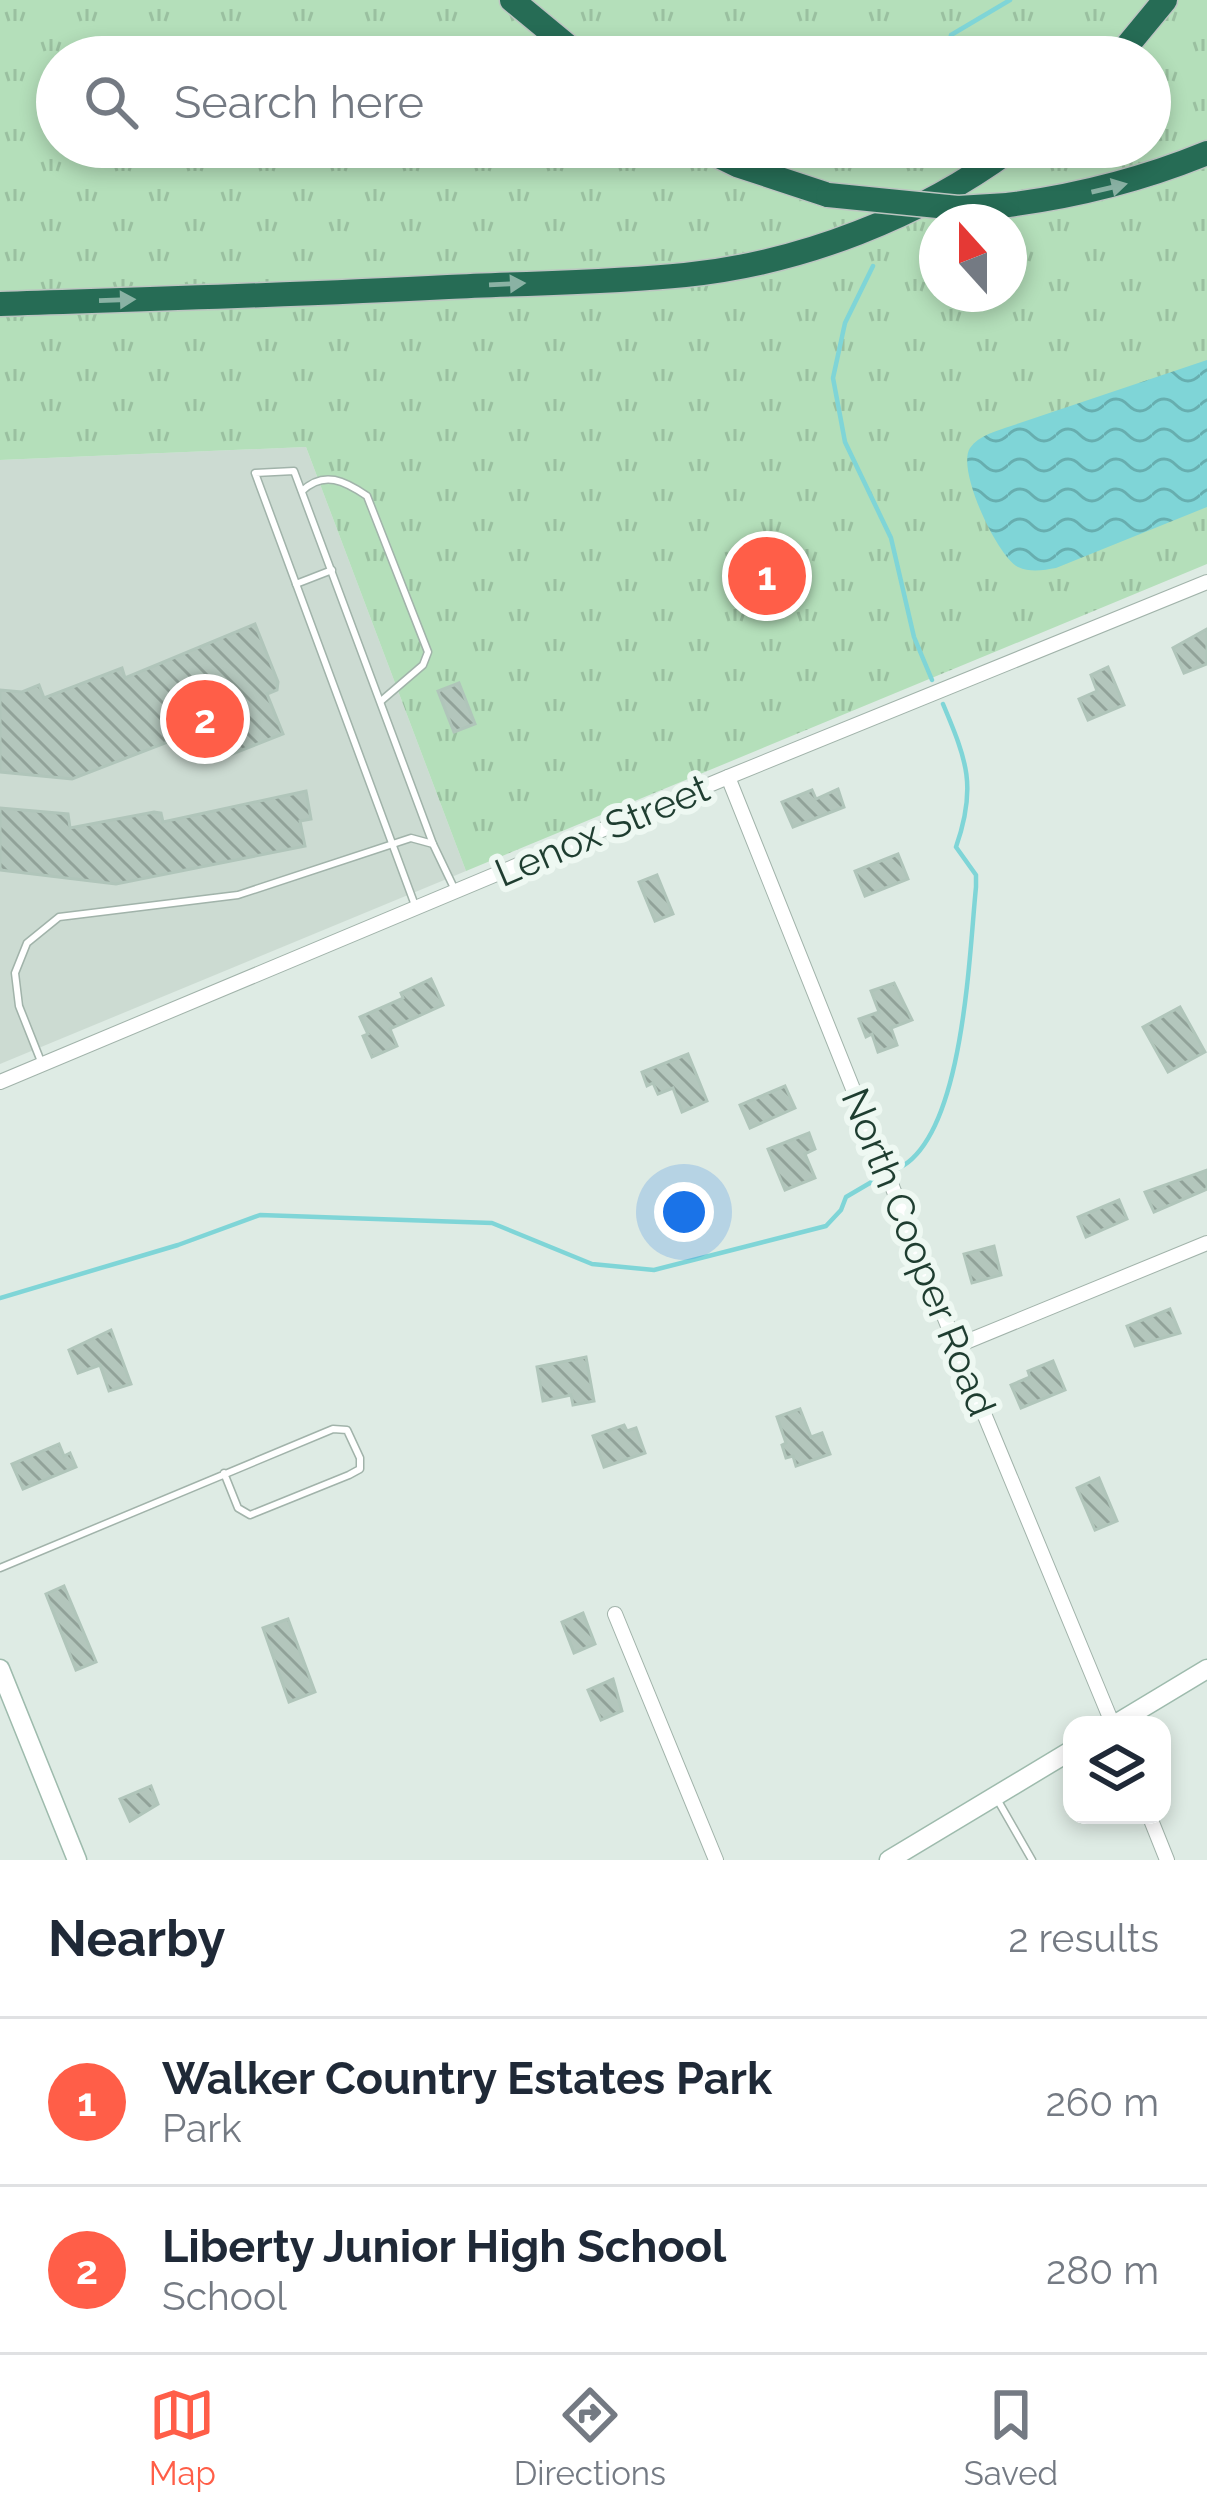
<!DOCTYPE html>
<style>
:root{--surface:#fff;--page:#f2f2f3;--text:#1f2937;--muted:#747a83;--line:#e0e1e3;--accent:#ff5e48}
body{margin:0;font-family:Raleway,sans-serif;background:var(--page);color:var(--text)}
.controls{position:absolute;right:36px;bottom:36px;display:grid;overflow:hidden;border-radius:24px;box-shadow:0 6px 18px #0003}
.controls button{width:108px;height:108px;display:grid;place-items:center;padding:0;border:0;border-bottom:3px solid var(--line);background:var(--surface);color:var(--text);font:60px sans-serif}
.compass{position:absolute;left:919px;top:204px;width:108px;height:108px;border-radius:50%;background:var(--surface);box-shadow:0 6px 18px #0003;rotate:339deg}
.you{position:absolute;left:684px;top:1212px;width:42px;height:42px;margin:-30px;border:9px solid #fff;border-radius:50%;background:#1a73e8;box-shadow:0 0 0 18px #1a73e833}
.badge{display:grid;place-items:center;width:78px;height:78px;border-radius:50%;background:var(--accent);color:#fff;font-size:39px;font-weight:700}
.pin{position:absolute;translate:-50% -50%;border:6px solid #fff;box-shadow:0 3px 12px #0006}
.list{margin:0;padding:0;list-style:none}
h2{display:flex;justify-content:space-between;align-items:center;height:156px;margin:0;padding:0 48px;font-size:51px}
h2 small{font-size:39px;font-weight:400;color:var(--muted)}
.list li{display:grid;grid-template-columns:78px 1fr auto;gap:36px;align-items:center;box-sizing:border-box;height:168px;padding:0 48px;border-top:3px solid var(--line)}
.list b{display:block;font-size:45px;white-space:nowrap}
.list p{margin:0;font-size:39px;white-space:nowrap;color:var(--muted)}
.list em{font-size:39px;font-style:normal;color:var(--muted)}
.icon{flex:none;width:66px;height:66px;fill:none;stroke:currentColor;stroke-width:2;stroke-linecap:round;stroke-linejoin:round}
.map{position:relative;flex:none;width:1207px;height:1860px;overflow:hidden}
.search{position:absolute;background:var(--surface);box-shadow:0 6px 18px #0003;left:36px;right:36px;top:36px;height:132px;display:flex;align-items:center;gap:30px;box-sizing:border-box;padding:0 42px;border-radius:66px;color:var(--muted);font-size:45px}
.sheet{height:492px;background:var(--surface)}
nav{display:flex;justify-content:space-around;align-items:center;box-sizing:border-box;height:168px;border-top:3px solid var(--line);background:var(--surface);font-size:33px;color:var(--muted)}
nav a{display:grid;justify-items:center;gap:6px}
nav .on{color:var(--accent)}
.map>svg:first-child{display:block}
</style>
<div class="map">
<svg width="1207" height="1860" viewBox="0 0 1207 1860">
<defs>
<pattern id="grass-tufts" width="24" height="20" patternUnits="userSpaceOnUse" patternTransform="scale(3)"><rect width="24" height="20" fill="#b4dfba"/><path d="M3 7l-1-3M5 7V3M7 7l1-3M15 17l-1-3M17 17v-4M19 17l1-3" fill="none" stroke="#9ac0a0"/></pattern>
<pattern id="water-waves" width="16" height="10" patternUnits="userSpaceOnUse" patternTransform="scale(3)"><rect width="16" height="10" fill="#7fd5d7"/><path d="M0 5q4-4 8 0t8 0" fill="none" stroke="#67aeaf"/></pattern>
<pattern id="building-back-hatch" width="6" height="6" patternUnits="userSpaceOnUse" patternTransform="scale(3)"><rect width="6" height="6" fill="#b3c6bc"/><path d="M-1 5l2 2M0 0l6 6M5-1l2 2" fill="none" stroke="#91a299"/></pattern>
</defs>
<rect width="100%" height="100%" fill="#deebe4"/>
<polygon fill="#ccdbd2" points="306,447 466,871 0,1064 0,460"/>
<path fill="url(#grass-tufts)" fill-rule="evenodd" d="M0 0H1207V564L466 871 306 447 0 460ZM57 57H1150V147H57ZM937 222H1009V294H937Z"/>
<path fill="url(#water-waves)" d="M1207 360V507L1056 568C1044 570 1031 573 1018 567 997 556 956 469 970 448 979 435 997 431 1011 426Z"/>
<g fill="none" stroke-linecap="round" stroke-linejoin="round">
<g stroke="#7fd5d7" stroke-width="4.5">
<polyline points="945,57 951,35 1010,0"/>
<polyline points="925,148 925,147"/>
<polyline points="873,266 845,323 833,378 845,442 891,538 914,637 932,680"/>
<path d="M899 1168C964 1135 969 955 976 887V875L956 847C977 787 967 761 943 704"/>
<polyline points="0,1298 178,1245 260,1215 492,1223 592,1264 654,1270 826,1226 841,1210 846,1197 875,1180"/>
</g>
</g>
<g fill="url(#building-back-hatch)" stroke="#b0c5ba" stroke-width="3">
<polygon points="255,624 278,682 277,690 267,694 283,734 227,756 214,724 72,779 0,772 0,690 22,692 39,685 44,698 122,668 125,678"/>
<polygon points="1207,629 1207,664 1184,673 1173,648"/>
<polygon points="1108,667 1124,705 1088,720 1079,699 1097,691 1091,675"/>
<polygon points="459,683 475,724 454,732 438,691"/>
<polygon points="838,789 844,807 793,827 782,802 812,790 816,799"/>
<polygon points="306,791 311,819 300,821 305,846 116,884 0,870 0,808 68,814 70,828 154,812 161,813 163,822"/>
<polygon points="898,854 908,879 865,896 855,871"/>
<polygon points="657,875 673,914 655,921 639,882"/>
<polygon points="431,979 443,1005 390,1029 397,1046 372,1057 363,1036 368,1034 360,1017 403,998 401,993"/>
<polygon points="894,983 912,1020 891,1028 897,1045 878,1052 872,1034 866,1037 859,1019 879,1012 871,991"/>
<polygon points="1180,1007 1205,1052 1168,1072 1143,1027"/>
<polygon points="688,1054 707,1101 682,1112 673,1088 658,1094 653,1083 647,1086 642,1072"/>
<polygon points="785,1086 795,1108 750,1128 740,1105"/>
<polygon points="809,1133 815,1149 805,1154 815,1178 785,1190 768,1149"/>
<polygon points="1207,1170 1207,1189 1154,1212 1145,1192"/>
<polygon points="1119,1200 1127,1219 1086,1237 1078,1217"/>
<polygon points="994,1246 1001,1275 972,1283 964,1254"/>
<polygon points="1170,1309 1180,1333 1135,1346 1127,1326"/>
<polygon points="111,1330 131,1384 109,1391 100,1365 78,1373 69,1350"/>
<polygon points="586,1357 594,1401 573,1405 571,1395 543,1401 537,1367"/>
<polygon points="1053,1361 1065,1390 1021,1408 1011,1385 1030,1377 1028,1371"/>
<polygon points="800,1409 811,1437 822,1433 830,1454 796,1466 793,1456 786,1458 782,1445 786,1443 777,1417"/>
<polygon points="624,1425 627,1431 636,1428 645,1453 604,1467 593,1436"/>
<polygon points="59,1444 64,1456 70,1453 76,1467 23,1489 12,1464"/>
<polygon points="1099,1478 1117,1521 1095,1530 1077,1488"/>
<polygon points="64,1586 96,1662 76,1670 46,1594"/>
<polygon points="583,1613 595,1644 574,1653 562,1622"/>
<polygon points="288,1619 315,1692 289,1702 263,1628"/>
<polygon points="613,1679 622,1711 601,1720 588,1690"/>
<polygon points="151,1786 158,1804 130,1821 120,1799"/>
</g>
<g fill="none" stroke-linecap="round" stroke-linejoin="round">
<defs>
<g id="lane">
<path d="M302 491C324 470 345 481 367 496L428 652 423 665 381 701"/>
<polyline points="296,584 332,570"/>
<polyline points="416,908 255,473 294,471 433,844"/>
<polyline points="42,1064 19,1006 15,973 27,943 59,917 238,895 411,838 433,844 454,888"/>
<polyline points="0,1568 333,1429 347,1430 360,1458 360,1469 349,1475 250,1515 238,1508 224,1473"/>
<polyline points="997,1799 1032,1860"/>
</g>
<g id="street">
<polyline points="728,777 956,1346 1113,1725"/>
<polyline points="0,1082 728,777 1207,582"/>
<polyline points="956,1346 1207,1243"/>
<polyline points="615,1614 716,1860"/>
<polyline points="1149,1815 1167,1860"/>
</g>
<g id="secondary">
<polyline points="0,1669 77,1860"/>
<polyline points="1114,1725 1207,1669"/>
<polyline points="889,1860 1072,1750"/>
</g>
<g id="highway">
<polyline points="512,0 581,57"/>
<polyline points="1118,57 1165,0"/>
<polyline points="700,147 737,165 828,195"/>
<path d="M1007 205C1078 196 1141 180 1207 153"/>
<path d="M0 304C149 299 299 295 448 287 527 283 607 283 685 275 802 263 920 217 1014 147"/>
</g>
</defs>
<use href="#lane" stroke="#a1b3aa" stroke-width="9"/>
<use href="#street" stroke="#a1b3aa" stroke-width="16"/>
<use href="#secondary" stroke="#9ebbad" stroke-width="21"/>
<use href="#highway" stroke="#bcc5c1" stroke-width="27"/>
<use href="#lane" stroke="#fff" stroke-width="6"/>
<use href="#street" stroke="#fff" stroke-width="14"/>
<use href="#secondary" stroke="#fff" stroke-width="18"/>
<use href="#highway" stroke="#266c55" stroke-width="24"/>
<defs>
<polyline id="highway-bridge" points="828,195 958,208 1007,205"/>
</defs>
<use href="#highway-bridge" stroke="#bcc5c1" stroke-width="27" stroke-linecap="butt"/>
<use href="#highway-bridge" stroke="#266c55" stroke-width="24"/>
</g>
<defs><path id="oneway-solid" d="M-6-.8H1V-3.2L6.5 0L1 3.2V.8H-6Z" transform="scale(3)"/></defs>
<g fill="#8ab2a4">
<use href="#oneway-solid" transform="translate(1109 188) rotate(-13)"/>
<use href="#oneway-solid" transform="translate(507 284) rotate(-3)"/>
<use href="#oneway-solid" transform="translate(117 300) rotate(-2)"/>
</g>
<g text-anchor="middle" stroke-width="12" stroke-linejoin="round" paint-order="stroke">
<g font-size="39" fill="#1e3d30" stroke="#eef8f2">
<text transform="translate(602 830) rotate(-23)" y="14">Lenox Street</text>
<text transform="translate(919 1252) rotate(68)" y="14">North Cooper Road</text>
</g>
</g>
</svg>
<div class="controls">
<button><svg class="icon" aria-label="layers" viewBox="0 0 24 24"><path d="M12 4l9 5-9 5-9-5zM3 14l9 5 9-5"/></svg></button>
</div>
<svg class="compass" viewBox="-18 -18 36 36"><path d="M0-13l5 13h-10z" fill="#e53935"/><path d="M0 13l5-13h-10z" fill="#747a83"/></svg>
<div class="you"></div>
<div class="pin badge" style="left:767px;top:576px">1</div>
<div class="pin badge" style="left:205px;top:719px">2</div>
<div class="search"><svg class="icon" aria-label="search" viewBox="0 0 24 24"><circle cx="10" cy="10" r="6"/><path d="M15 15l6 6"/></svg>Search here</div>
</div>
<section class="sheet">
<h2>Nearby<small>2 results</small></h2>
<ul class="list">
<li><span class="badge">1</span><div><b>Walker Country Estates Park</b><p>Park</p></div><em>260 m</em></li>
<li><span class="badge">2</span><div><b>Liberty Junior High School</b><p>School</p></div><em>280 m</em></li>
</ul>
</section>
<nav>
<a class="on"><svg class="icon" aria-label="map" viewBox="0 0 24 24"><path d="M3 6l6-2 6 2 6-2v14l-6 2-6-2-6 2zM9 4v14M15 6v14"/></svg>Map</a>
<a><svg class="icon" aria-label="directions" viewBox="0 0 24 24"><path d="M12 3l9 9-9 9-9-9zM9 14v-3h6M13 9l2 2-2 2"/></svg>Directions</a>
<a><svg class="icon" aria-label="saved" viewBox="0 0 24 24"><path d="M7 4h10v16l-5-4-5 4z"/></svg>Saved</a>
</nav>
